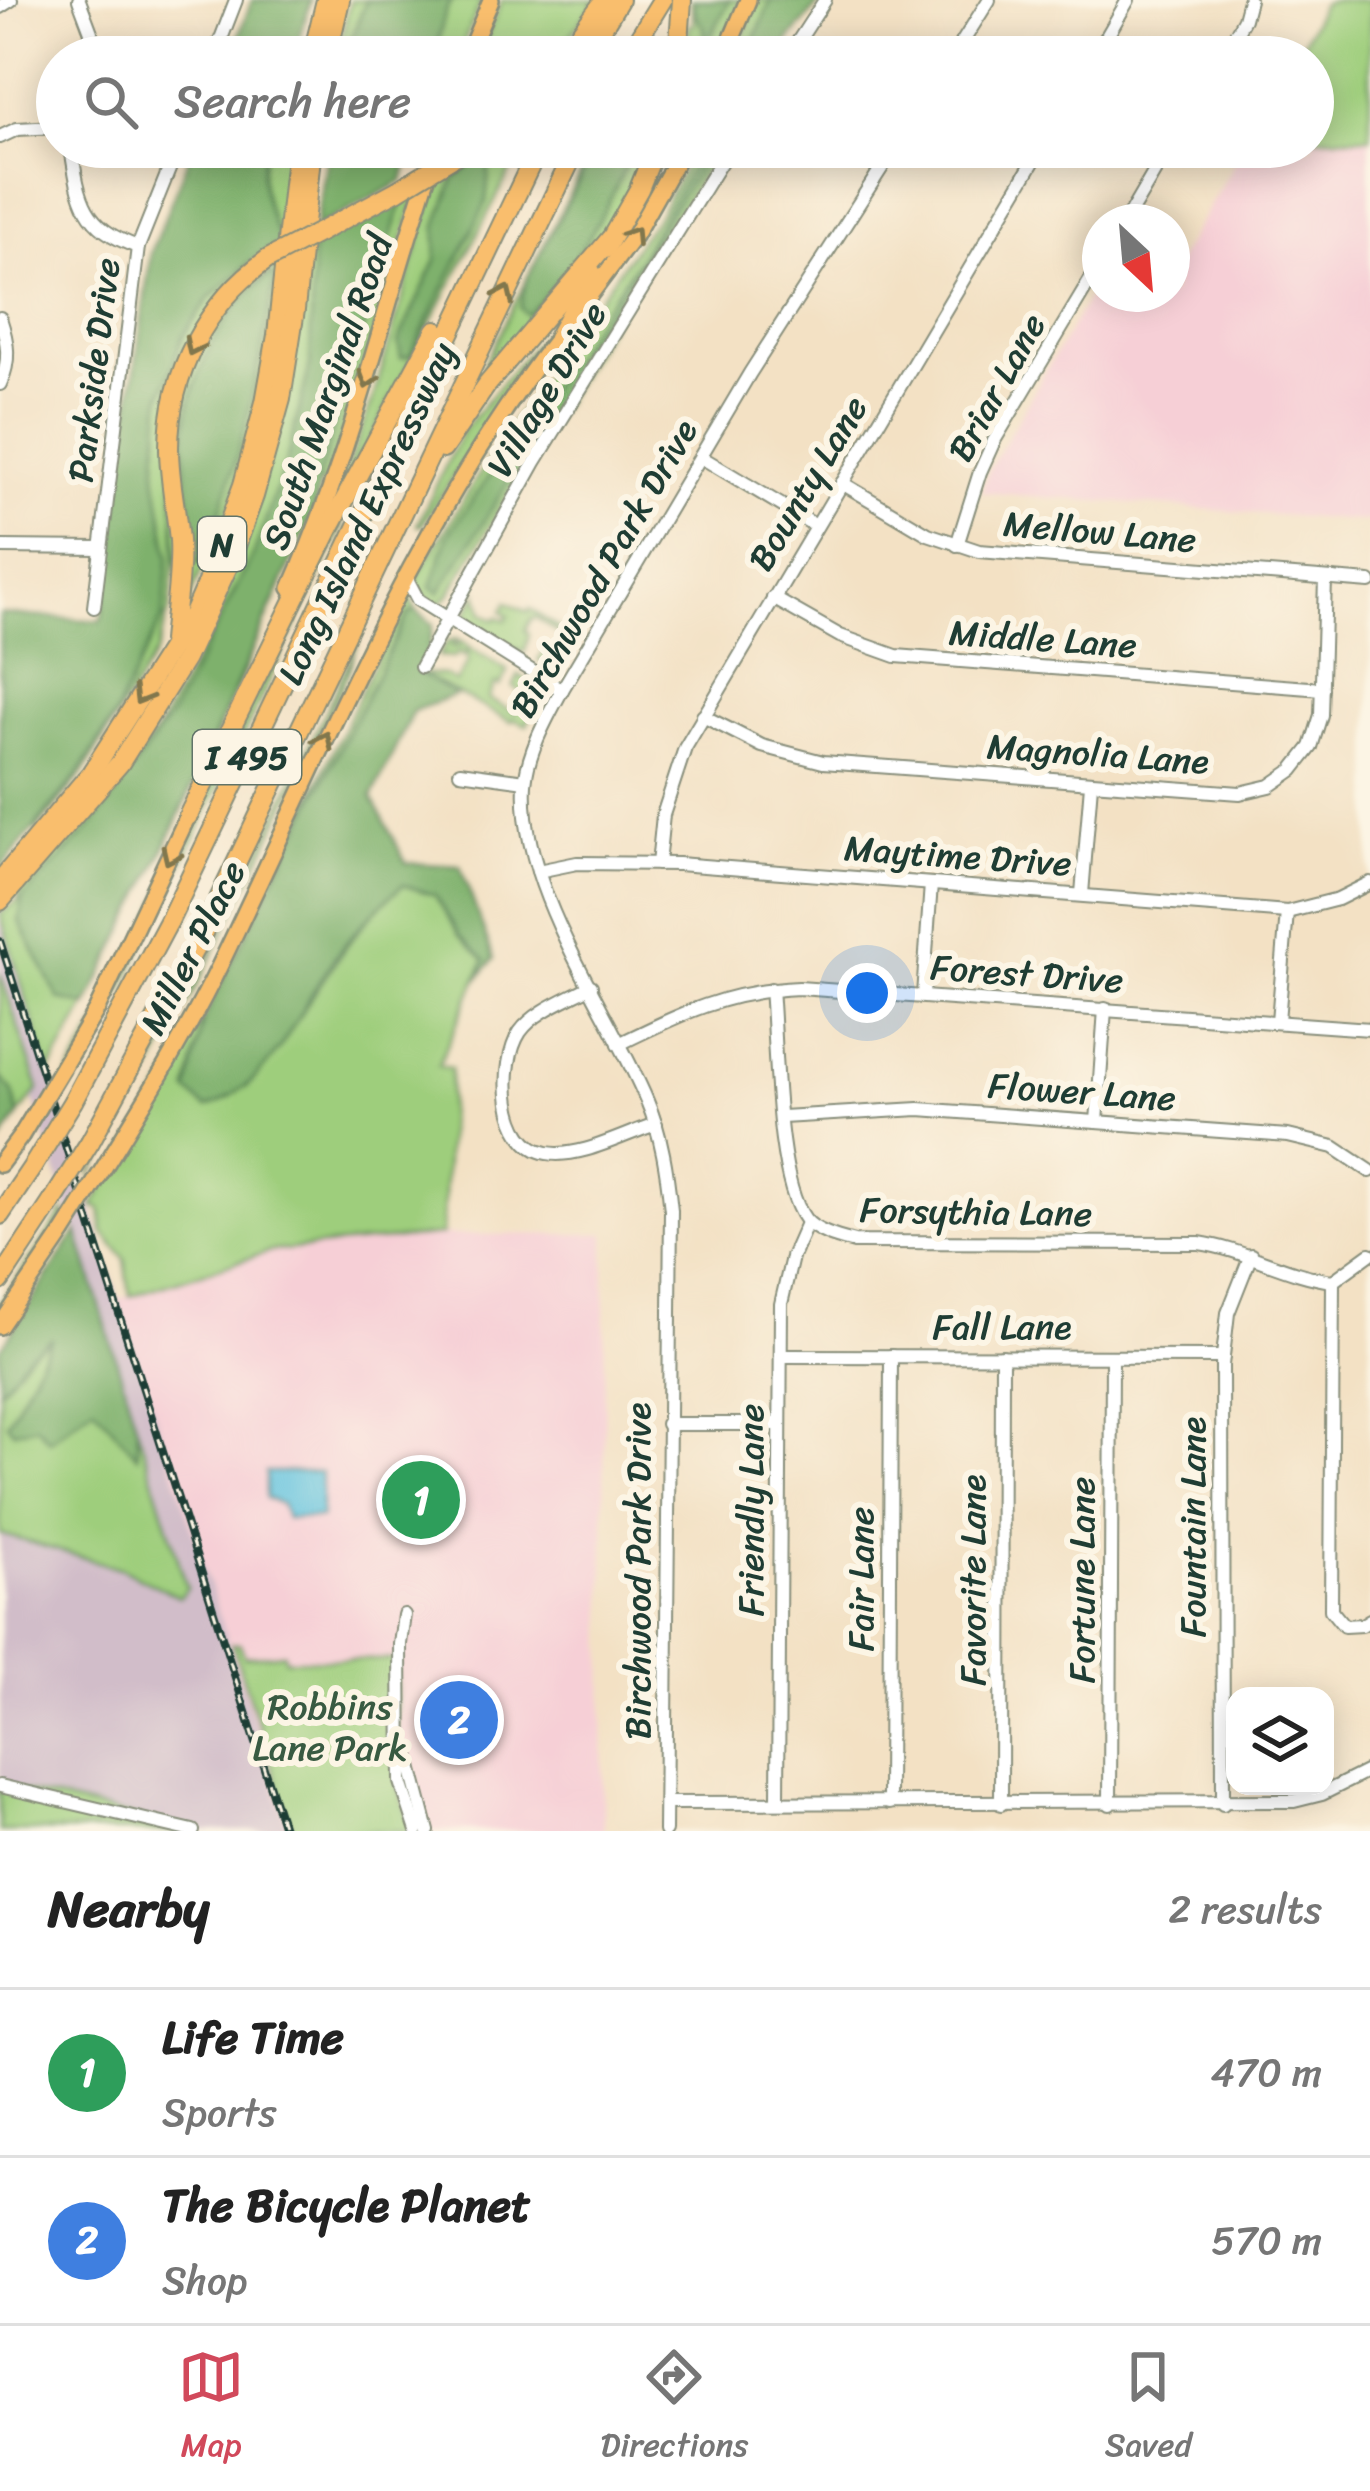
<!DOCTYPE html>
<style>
:root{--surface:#fff;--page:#f2f2f2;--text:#222;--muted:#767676;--line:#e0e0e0;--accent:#d1495b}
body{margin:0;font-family:Sriracha,sans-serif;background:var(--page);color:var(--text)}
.controls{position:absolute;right:36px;bottom:36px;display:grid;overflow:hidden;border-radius:24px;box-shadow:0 6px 30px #0003}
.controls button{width:108px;height:108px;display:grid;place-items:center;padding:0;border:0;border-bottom:3px solid var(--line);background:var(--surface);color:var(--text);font:60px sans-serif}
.compass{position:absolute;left:1082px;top:204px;width:108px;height:108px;border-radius:50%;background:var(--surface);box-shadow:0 6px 30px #0003;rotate:154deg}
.you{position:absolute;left:867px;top:993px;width:42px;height:42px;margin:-30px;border:9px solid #fff;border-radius:50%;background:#1a73e8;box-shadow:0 0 0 18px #1a73e833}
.badge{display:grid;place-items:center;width:78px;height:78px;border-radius:50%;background:var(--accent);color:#fff;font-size:39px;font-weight:700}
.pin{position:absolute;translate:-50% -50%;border:6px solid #fff;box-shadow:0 3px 12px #0006}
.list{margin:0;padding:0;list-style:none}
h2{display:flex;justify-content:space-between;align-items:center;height:156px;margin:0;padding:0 48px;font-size:51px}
h2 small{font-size:39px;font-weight:400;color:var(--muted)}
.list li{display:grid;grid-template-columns:78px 1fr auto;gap:36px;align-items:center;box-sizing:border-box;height:168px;padding:0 48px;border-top:3px solid var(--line)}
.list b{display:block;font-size:45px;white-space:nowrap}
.list p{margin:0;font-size:39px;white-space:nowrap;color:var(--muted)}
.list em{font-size:39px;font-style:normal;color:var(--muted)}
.icon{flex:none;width:66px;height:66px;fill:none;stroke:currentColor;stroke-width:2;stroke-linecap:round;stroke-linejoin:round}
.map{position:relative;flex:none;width:1370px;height:1831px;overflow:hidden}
.search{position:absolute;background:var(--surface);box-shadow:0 6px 30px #0003;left:36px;right:36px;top:36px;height:132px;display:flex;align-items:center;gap:30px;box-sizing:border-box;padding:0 42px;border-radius:66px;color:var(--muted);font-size:45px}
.sheet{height:492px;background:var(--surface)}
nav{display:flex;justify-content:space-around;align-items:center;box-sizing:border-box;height:168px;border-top:3px solid var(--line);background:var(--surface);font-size:33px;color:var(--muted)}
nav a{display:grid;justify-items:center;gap:6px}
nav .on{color:var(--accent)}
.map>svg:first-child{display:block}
</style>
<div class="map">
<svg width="1370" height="1831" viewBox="0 0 1370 1831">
<rect width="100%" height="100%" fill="#fcf5e5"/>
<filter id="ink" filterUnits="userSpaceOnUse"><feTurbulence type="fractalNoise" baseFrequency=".00833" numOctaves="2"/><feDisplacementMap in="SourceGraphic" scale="24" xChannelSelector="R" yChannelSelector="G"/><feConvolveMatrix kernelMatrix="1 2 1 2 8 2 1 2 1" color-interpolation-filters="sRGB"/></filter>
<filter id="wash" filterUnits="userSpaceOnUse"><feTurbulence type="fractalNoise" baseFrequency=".004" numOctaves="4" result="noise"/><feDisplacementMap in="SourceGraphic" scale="48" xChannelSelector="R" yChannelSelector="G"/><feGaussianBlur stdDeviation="2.7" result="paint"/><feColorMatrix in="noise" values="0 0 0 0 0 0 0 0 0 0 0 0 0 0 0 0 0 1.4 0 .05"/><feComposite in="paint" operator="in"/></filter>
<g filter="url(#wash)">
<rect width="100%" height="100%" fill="#f3e1c4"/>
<g fill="#f6cfd6">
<polygon points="1313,137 1370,137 1370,522 981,492 990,467 1100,277 1100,294 1172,294 1172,269 1244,147 1313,147"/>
<polygon points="605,1234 603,1831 288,1831 119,1299 271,1251 442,1235"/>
</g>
<polygon fill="#d1bdc9" points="0,901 119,1299 288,1831 196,1831 0,1784 0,1534 120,1568 179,1597 187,1588 0,993"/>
<g fill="#9ece7c" stroke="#5e8658" stroke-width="3">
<polygon points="350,0 482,0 457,57 337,57"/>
<polygon points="502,0 597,0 554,57 478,57"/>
<polygon points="690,0 741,0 717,57 686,57 689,25 694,24"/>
<polygon points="759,0 771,0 747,57 735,57"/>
<polygon points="1336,0 1370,0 1370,137 1313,137 1313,57 1295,57 1322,4"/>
<path d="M266 147H291L282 242C267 214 256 178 266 147Z"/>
<polygon points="482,147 523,147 327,521 372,402 439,175"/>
<polygon points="593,147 651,147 620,213 485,375 485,363"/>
<polygon points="695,147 703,147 657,230 713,147 719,147 619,308 448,596 437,605 416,590 417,576 511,423 660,212"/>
<path d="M420 185 326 484 319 483 316 505C233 697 152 892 49 1073L0 914 18 901 19 891 110 792 158 729 208 634 308 251Z"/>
<polygon points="252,261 171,389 175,553 170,607 157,651 82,775 35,832 169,556 156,476 161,398 183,336 211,297"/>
<path d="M281 264 266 367 233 500 181 617C178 540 162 449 188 375 195 352 212 330 225 310L229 313 245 288Z"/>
<polygon points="559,314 421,526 417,525 463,430"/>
<polygon points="344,523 124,987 67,1085 64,1083 120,984 227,750 335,533"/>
<polygon points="478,593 483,613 495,620 498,617 506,620 509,615 502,611 507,602 528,612 530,609 576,640 559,668 552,668 538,660 544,652 555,655 565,638 537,618 531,619 525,630 529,634 525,652 515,648 520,654 467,623 499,639 465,616"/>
<polygon points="407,595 416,610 408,614 272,879"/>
<polygon points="455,639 452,647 458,646 458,640 508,671 500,686 495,684 488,699 515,713 526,694 513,687 519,675 542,690 527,725 513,719 511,722 419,673 444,675 456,682 468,662 468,650 463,656 459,651 455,657 439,656 447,642"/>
<path d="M358 642 347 675C267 845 190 1016 90 1176L215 945Z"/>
<path d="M403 885 435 895 459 935 485 960 438 1066 451 1068 442 1235 271 1251 130 1296 125 1259 103 1232 101 1209 93 1206 204 1017 188 1090 247 1087C305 1022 335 941 403 885Z"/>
<polygon points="0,973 39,1089 19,1115 12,1090 0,1077"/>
<polygon points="64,1211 66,1217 0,1315 0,1303"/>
<polygon points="53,1335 7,1424 14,1431 94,1405 137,1454 137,1427 187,1588 179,1597 120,1568 0,1534 0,1390 30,1353"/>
<polygon points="232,1644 240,1644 245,1657 284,1653 285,1659 396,1660 397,1782 413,1831 293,1831"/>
<polygon points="0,1786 194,1831 0,1831"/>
</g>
<g fill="#7eb16c" stroke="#4e7750" stroke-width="3">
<polygon points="252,0 311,0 294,57 231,57"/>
<polygon points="366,0 452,0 446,10 434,57 344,57"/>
<polygon points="694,0 730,0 701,55 705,30 696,16"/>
<polygon points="771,0 822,0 775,57 747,57"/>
<path d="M193 147H266C256 179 267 214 282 242L252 261 211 297 183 336 161 398 156 476 169 556 163 617 114 717 77 776 0 869V614L101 621 151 252Z"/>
<polygon points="329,147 412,147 403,181 315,228"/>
<polygon points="491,147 486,203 410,356 401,358 398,342 436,260 437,225 454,179"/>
<path d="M597 147H634C609 208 575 270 527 315L520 308 526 280Z"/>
<path d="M703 147H713C617 292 534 446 439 593L431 587 448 535 639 258Z"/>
<polygon points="405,193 319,479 316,507 155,868 87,1006 59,999 19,921 22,898 95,823 171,715 255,551 287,458 310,365 313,245"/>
<path d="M271 274 275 276C260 373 238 471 202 562H195L190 549 193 538C190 505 183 468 185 435 190 374 221 310 271 274Z"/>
<path d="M416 610 433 624 428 654 419 673 456 695 413 711 372 797 406 863 460 866 494 959 476 981 485 960 459 935 435 895 403 885C379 905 357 928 338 953 296 1009 278 1083 206 1108L188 1091 204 1017 408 614Z"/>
<polygon points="0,1077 12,1090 19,1115 0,1144"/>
<polygon points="77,1231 137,1427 137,1456 94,1406 49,1441 37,1426 14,1431 7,1424 52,1338 30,1353 0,1390 0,1350"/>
</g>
<polygon fill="#61c2df" stroke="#40808a" stroke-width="3" points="266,1472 321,1472 321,1518 286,1518 281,1504 266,1498"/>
</g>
<g filter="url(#ink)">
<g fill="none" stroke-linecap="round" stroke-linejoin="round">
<defs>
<g id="minor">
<polyline points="79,0 91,32 90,57"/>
<polyline points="0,7 11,0"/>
<polyline points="214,57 236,0"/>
<polyline points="788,57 825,0"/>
<polyline points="953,57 989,0"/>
<polyline points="1095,57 1128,0"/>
<polyline points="1223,57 1244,19 1249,0"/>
<polyline points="0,137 17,129 57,127"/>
<path d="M71 147C79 200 83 228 138 247"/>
<polyline points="1125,222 1169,147"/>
<path d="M0 318C8 342 11 361 0 384"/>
<polyline points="701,457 816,526"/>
<polyline points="842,483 928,534 979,551 1370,582"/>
<polyline points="957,545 980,472 994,441 1100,264"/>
<polyline points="0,547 101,548"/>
<polyline points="406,577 418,600 562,690"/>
<polyline points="773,598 840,636 896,656 1322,689"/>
<polyline points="94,607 138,247 178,147"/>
<polyline points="421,667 535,462 730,147"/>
<polyline points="703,716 762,746 823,762 1240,793 1270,786 1293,770 1311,747 1321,715 1325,579"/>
<polyline points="460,772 525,781"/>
<polyline points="658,864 663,815 685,748 1042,147"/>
<polyline points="538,871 577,863 678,864 1287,912 1338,899 1370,883"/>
<polyline points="1082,894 1091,784"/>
<path d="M591 986C568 999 536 1010 520 1032 499 1064 502 1146 547 1153 580 1159 624 1134 656 1124"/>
<path d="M771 989C776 1043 775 1179 805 1219 815 1232 839 1238 854 1242L1199 1243C1247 1250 1285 1275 1333 1281L1370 1254"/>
<polyline points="923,995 931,884"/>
<polyline points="1278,1021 1287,912"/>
<path d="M619 1044C682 1013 727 991 799 988L1370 1029"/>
<polyline points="782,1117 919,1109 1288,1136 1334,1147 1370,1171"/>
<polyline points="1097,1122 1105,1009"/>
<polyline points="1333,1281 1331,1610 1344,1626 1362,1625 1370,1620"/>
<polyline points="781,1356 1223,1357"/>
<polyline points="667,1424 780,1424"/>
<polyline points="404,1615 400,1644 401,1782 417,1831"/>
<polyline points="407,1751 428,1831"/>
<polyline points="0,1786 193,1831"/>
<polyline points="778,1802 781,1304 792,1257 807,1223"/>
<polyline points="666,1803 1294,1801 1322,1794 1370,1770"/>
<polyline points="889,1803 891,1356"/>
<polyline points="1001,1804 1002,1356"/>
<polyline points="1110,1804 1112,1357"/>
<polyline points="1223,1804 1222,1365 1228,1313 1251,1255"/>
<path d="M665 1831 671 1210C667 1172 662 1136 647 1101 607 1006 519 889 525 784 528 751 547 718 562 690L750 373 895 147"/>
</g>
<g id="major">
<polyline points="467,57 491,0"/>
<polyline points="724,57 748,0"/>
<polyline points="577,312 634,236 684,147"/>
<path d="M291 588C355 445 387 294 437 147"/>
<polyline points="62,1068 97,1009 192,807"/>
<polyline points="0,1164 21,1136"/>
<path d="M97 1179C140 1109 184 1039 220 965 325 749 413 522 562 331"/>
<polyline points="0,1326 63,1233"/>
</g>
<g id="highway">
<polyline points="312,57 326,0"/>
<polyline points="327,57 340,0"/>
<polyline points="562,57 605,0"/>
<polyline points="585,57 619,0"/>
<polyline points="627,57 662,0"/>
<polyline points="678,57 682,0"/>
<polyline points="318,233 398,190"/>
<polyline points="605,249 639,189 656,147"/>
<polyline points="557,338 592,273"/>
<polyline points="443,449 486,386 610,239"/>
<path d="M172 641C175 607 181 573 179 540 176 509 169 479 169 448 169 373 207 302 268 259"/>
<polyline points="188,816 330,527 436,330"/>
<polyline points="0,881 91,773 193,614 207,582 243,485 265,402 277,335 297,147"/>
<polyline points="0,901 120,763 185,659 231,560 254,496 281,399 295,310 312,147"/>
<polyline points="73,1101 169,921 539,147"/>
<polyline points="90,1142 201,937 577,147"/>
<polyline points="0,1215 33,1166"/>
<polyline points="0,1281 52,1202"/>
</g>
</defs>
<use href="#minor" stroke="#898f7c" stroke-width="16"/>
<use href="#major" stroke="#898f7c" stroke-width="20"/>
<use href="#highway" stroke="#898f7c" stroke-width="22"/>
<use href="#minor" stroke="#fff" stroke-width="12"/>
<use href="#major" stroke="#f9be6d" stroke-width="15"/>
<use href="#highway" stroke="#f9be6d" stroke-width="18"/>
<defs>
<polyline id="rail" points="0,941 284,1831"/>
</defs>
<use href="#rail" stroke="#1f3d34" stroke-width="8"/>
<use href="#rail" stroke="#fcf5e5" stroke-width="3" stroke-dasharray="9" stroke-linecap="butt"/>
<defs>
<g id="major-bridge">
<polyline points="21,1136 62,1068"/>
<polyline points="63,1233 97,1179"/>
</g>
<g id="highway-bridge">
<polyline points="398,190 469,147"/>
<polyline points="268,259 318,233"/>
<polyline points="33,1166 73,1101"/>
<polyline points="52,1202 90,1142"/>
</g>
</defs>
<use href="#major-bridge" stroke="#898f7c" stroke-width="20" stroke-linecap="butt"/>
<use href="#highway-bridge" stroke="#898f7c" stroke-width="22" stroke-linecap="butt"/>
<use href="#major-bridge" stroke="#f9be6d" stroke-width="15"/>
<use href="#highway-bridge" stroke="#f9be6d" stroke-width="18"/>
</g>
<defs><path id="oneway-chevron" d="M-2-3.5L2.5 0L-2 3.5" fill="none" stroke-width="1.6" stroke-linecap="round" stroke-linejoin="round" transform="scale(3)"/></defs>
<g stroke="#81774e">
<use href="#oneway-chevron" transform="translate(633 235) rotate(-57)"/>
<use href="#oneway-chevron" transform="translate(505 294) rotate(-65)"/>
<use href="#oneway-chevron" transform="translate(193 347) rotate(116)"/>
<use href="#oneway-chevron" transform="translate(368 380) rotate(108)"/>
<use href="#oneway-chevron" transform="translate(141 696) rotate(121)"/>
<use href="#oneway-chevron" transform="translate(324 740) rotate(-65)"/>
<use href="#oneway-chevron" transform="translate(170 856) rotate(115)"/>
</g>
</g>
<g text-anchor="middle" stroke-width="12" stroke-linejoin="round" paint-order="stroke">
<g fill="#fcf5e5" stroke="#617469" stroke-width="3">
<rect x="198" y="517" width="48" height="54" rx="9"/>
<rect x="193" y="730" width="108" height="54" rx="9"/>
</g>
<g font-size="33" font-weight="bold" fill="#1f3d34">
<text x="222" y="556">N</text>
<text x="247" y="769">I 495</text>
</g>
<g font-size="36" fill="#1f3d34" stroke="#fcf5e5">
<text transform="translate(93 370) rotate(-83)" y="13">Parkside Drive</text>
<text transform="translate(996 387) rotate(-61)" y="13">Briar Lane</text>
<text transform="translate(546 389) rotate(-59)" y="13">Village Drive</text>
<text transform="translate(327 392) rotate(-71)" y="13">South Marginal Road</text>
<text transform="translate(807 483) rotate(-59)" y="13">Bounty Lane</text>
<text transform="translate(366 513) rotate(-65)" y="13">Long Island Expressway</text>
<text transform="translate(1100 531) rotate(5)" y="13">Mellow Lane</text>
<text transform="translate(603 568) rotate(-60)" y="13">Birchwood Park Drive</text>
<text transform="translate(1043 638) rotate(4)" y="13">Middle Lane</text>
<text transform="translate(1098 753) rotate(4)" y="13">Magnolia Lane</text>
<text transform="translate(958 855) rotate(4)" y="13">Maytime Drive</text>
<text transform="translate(192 947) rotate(-63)" y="13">Miller Place</text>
<text transform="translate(1027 973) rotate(4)" y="13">Forest Drive</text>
<text transform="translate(1082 1091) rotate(4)" y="13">Flower Lane</text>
<text transform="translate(976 1211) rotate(1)" y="13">Forsythia Lane</text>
<text x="1002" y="1339">Fall Lane</text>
<text transform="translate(750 1510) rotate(-90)" y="13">Friendly Lane</text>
<text transform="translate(1192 1527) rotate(-90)" y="13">Fountain Lane</text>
<text transform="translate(637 1571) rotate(-90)" y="13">Birchwood Park Drive</text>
<text transform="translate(860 1579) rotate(-90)" y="13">Fair Lane</text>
<text transform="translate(972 1580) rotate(-90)" y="13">Favorite Lane</text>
<text transform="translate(1081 1580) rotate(-90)" y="13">Fortune Lane</text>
</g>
<g font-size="36" fill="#385a42" stroke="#fcf5e5">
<text x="330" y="1719">Robbins<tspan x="330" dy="41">Lane Park</tspan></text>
</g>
</g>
</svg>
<div class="controls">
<button><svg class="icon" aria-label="layers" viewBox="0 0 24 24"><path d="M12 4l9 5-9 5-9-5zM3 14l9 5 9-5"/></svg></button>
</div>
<svg class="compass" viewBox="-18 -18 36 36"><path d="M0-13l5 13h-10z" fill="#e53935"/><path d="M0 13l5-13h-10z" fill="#767676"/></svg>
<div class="you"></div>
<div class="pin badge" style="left:421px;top:1500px;background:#2e9e5b">1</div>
<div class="pin badge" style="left:459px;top:1720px;background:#3f7fe0">2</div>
<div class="search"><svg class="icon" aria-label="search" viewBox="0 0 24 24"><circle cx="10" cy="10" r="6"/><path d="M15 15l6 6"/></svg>Search here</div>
</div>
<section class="sheet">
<h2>Nearby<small>2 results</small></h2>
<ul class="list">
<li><span class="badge" style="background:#2e9e5b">1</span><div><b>Life Time</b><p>Sports</p></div><em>470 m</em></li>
<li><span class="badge" style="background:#3f7fe0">2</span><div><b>The Bicycle Planet</b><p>Shop</p></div><em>570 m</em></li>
</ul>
</section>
<nav>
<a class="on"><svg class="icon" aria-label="map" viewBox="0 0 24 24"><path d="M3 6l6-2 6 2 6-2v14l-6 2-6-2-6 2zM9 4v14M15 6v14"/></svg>Map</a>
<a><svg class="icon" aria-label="directions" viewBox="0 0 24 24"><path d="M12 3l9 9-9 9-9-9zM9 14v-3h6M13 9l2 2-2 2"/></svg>Directions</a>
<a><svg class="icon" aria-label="saved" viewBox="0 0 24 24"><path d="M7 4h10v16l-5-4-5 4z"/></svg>Saved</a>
</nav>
